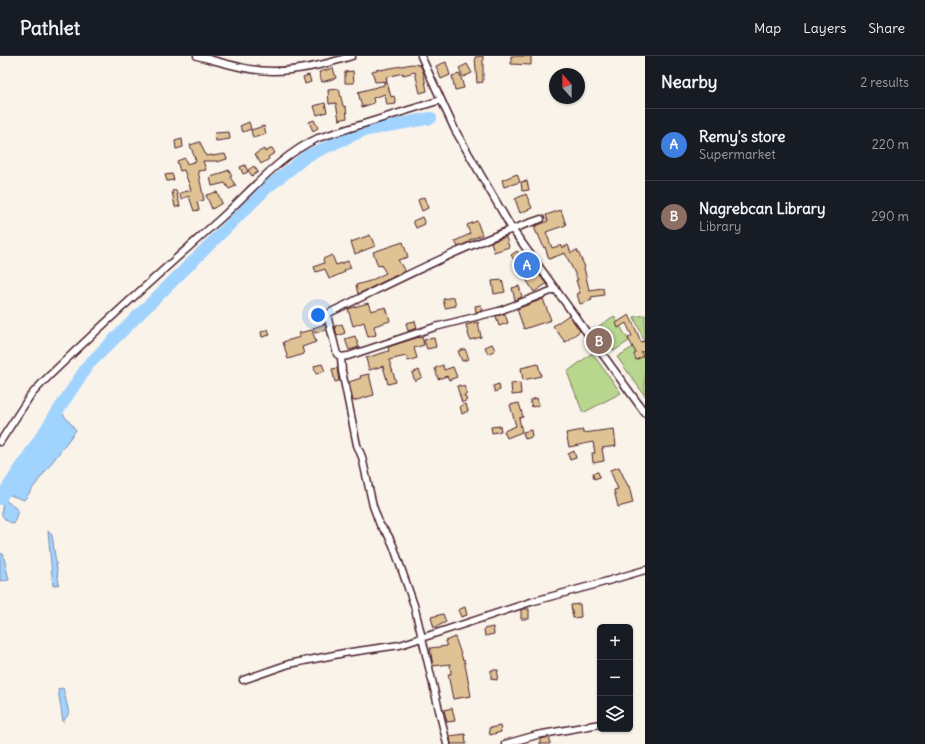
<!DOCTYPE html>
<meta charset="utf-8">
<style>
:root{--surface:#171b24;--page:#242831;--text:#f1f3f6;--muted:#9ea1a6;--line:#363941;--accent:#2563eb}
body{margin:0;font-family:Delius,sans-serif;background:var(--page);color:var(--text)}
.controls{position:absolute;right:12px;bottom:12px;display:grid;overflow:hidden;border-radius:6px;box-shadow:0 1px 3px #0004}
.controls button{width:36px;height:36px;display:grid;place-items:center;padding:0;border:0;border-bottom:1px solid var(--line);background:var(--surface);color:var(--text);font:20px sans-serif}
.compass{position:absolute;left:549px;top:12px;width:36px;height:36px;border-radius:50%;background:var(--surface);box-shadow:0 1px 3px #0004;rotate:339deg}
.you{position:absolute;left:318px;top:259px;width:14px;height:14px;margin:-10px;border:3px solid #fff;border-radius:50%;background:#1a73e8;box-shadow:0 0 0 6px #1a73e833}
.badge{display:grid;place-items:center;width:26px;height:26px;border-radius:50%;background:var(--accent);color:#fff;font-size:13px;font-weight:700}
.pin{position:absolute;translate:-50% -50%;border:2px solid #fff;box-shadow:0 1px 4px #0006}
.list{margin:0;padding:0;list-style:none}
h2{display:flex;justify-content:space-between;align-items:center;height:52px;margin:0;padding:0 16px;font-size:17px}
h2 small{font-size:13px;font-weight:400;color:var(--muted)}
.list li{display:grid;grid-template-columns:26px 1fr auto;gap:12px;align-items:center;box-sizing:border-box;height:72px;padding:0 16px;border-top:1px solid var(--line)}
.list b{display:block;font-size:15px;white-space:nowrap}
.list p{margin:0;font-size:13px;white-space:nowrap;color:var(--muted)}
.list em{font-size:13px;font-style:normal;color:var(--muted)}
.icon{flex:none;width:22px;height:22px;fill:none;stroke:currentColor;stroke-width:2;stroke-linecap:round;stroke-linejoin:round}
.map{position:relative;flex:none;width:645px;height:688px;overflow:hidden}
header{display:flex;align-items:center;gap:24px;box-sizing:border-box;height:56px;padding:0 20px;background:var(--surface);border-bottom:1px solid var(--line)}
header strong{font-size:19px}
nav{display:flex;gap:22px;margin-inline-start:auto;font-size:14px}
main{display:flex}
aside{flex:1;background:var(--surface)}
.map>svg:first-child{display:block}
</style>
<header>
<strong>Pathlet</strong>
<nav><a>Map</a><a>Layers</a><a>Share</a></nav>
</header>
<main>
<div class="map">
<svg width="645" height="688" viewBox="0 0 645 688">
<rect width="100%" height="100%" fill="#f9f3ea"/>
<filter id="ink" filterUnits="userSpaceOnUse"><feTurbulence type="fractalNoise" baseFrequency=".025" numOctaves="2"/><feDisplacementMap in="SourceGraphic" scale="8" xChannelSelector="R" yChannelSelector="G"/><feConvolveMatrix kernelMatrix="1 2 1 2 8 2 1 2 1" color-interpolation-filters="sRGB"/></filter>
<g filter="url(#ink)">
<g fill="#b7d68e" stroke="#807a5c">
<polygon points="645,259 645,340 617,301 644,284 634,261"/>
<polygon points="614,260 629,285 614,295 599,270"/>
<polygon points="592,297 621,337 583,357 567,316"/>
</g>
<g fill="#a1d3ff" stroke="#7e8baa">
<polygon points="62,357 76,374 24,444 7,438"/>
<path d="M4 443 18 454 14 468C0 462 0 459 4 443Z"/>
<polygon points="48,475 52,479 59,528 53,530"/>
<polygon points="0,497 3,498 9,524 0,525"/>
<polygon points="63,632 69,657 63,666 58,633"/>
</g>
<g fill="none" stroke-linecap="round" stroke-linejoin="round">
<polyline stroke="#a1d3ff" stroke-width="12" points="0,443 88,309 268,131 307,100 362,75 431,62"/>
</g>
<g fill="#e0c394" stroke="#4a1f2b">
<polygon points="483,0 483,26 477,27 475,1"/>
<polygon points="511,0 531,0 531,9 511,8"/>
<polygon points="446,6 450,19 441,23 436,10"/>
<polygon points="412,8 420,9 423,15 427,35 420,37 415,16 403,19 403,17 386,21 387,25 375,26 372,15 380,13 380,14"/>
<polygon points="467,8 472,17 463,21 459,12"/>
<polygon points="333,12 336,22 322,26 319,16"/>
<polygon points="353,15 354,27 345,27 345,16"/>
<polygon points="460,18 464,32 455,34 452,20"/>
<polygon points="309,19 311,26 305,28 303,21"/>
<polygon points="384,26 387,26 391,41 394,40 396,48 387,49 385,38 373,42 374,47 362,51 358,36 384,29"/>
<polygon points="339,33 343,50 346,51 347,62 339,64 336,47 329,48 328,34"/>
<polygon points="325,47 327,56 317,59 314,50"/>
<polygon points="314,64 318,72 313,75 309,66"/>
<polygon points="249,66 251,73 243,76 240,70"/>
<polygon points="264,70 266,78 253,82 251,74"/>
<polygon points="229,76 230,83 216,85 215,77"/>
<polygon points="182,83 183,91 176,93 175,85"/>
<polygon points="200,86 206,100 212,99 212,100 225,98 227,103 217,106 217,105 203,105 206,114 198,115 204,144 197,146 199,154 194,155 189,140 181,143 180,137 191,134 184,114 180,115 177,105 185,102 187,108 196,105 190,89"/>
<polygon points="272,92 275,97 268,101 269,103 261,108 255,98 264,93 265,96"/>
<polygon points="245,109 248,116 243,118 240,111"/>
<polygon points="254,110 258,116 252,120 248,114"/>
<polygon points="229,114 232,120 230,121 236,130 229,133 225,127 212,130 210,121 221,118 221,117"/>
<polygon points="172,118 174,124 167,125 165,119"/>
<polygon points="517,118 520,126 504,131 502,124"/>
<polygon points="527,125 529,134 522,135 521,126"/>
<polygon points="176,134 180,150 175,151 172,135"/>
<polygon points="217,136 222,147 212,153 206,139"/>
<polygon points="526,138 532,152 520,157 515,143"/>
<polygon points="424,141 428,152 422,155 418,144"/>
<polygon points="561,154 566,169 546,176 552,192 561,189 562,192 568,189 571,197 577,194 585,211 584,212 585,216 589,234 603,232 604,239 591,241 592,244 580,248 577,238 580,237 576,224 578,224 565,197 549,203 545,191 544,192 538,178 537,178 534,171 548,165 546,159"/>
<polygon points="422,161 425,168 416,172 413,165"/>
<polygon points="477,165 482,179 469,184 469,186 458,191 455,185 470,178 467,169"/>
<polygon points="370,179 375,190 355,198 351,186"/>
<polygon points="506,181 509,191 494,196 491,186"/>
<polygon points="403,186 408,201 398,204 405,215 358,238 356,229 370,225 386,217 381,209 378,210 373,196"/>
<polygon points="517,195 524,204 527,202 546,228 534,236 511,199"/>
<polygon points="332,199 336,209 348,205 351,212 344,214 345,216 329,223 325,213 316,216 314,211 324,207 323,203"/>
<polygon points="502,224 505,236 494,238 492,225"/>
<polygon points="519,230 522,241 515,244 512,232"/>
<polygon points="454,241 456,250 445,252 443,243"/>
<polygon points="543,243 551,264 524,273 517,253"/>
<polygon points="368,247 371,255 386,251 390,265 374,270 376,279 368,281 364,266 353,270 348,253"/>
<polygon points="481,249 483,254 476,256 475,250"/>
<polygon points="505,258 508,267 499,270 496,260"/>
<polygon points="569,259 580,275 565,286 553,270"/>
<polygon points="629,259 633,267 641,286 645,285 645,295 641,296 643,300 636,304 634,298 636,297 628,282 632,280 626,267 618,272 616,267"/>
<polygon points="415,265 417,272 408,275 406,267"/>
<polygon points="478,266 481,281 470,284 466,269"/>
<polygon points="325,268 326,274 315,277 313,272"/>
<polygon points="342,268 345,277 337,280 335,270"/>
<polygon points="268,273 270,279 262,281 261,276"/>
<polygon points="312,274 316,286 302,291 304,298 288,303 283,286 300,281 299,277"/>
<polygon points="355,280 359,291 349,294 345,283"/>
<polygon points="419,281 419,282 422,281 424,289 414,292 417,302 408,305 406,300 389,304 396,326 388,328 383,310 369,314 366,302 389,295 388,291"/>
<polygon points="434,282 436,291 427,293 424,284"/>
<polygon points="492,288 495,294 488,298 485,291"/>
<polygon points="465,293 469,303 462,305 458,295"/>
<polygon points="322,308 325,315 316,318 314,310"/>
<polygon points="538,308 541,320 523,324 521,312"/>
<polygon points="443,309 444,314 453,311 457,321 449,324 447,320 438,323 435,312"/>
<polygon points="337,312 339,325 335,326 332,313"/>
<polygon points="419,314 422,321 415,325 412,317"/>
<polygon points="369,318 374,339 353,345 349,326 361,322 360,320"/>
<polygon points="520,327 521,338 512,339 511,328"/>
<polygon points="499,328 500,334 495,336 493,330"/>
<polygon points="460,329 461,331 464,330 467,338 464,339 467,344 462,347 457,330"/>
<polygon points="537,342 539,349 532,351 530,344"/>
<polygon points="519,347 523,361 519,362 522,376 507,382 504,375 516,370 510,349"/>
<polygon points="466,348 468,355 462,358 460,350"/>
<polygon points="500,370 501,375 492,377 491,371"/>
<polygon points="614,373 616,390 602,392 604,405 593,407 592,397 595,397 593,386 569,391 566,377 583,374 583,377"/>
<polygon points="531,374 532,381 525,383 523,376"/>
<polygon points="574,395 576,402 570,404 568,398"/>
<polygon points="619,411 628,430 629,430 633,447 618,451 614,434 618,433 610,414"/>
<polygon points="598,416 600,421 594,423 593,417"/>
<polygon points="580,548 581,561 573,562 571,549"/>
<polygon points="465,551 467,559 461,561 458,554"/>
<polygon points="524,553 529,553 529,563 521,563 521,554"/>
<polygon points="443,558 446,566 434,572 431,561"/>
<polygon points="493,571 494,578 485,580 484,573"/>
<polygon points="455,581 463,604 464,603 471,640 453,643 448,618 451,618 450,608 433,610 430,592 447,590 445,585"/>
<polygon points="491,614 498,614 497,624 491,623"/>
<polygon points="452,652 455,665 447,666 444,654"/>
<polygon points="500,670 501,676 490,679 489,672"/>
<polygon points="465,678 466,688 451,688 450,680"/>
<polygon points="550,681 550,688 540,688 540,683"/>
</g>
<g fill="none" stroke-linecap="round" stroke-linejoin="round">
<defs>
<g id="street">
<path d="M197 0C221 6 247 15 273 15 299 15 327 8 352 0"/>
<polyline points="421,0 455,74 512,173 645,357"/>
<path d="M541 163C468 187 400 223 331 256L327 259 337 298 341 301 348 300 435 271 499 255 556 233"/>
<polyline points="341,301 342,315 357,389 362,401 373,450 380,469 388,479 393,489 414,549 422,582 447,688"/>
<path d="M0 386 30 340 44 325C101 269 161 216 220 163 251 135 279 100 318 82L441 44"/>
<polyline points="243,624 289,608 344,597 400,589 534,545 594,529 645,514"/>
<polyline points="505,688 537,679 600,668"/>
</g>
</defs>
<use href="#street" stroke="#4a1f2b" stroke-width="9"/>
<use href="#street" stroke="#fff" stroke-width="6"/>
</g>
</g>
</svg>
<div class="controls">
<button>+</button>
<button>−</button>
<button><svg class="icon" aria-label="layers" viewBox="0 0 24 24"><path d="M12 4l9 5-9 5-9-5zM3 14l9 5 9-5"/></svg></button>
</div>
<svg class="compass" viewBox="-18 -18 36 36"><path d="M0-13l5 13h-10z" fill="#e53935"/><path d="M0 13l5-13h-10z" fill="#9ea1a6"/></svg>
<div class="you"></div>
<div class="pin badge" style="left:527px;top:209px;background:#3f7fe0">A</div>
<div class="pin badge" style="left:599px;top:285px;background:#8d6e63">B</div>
</div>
<aside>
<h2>Nearby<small>2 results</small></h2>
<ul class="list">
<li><span class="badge" style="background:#3f7fe0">A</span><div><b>Remy's store</b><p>Supermarket</p></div><em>220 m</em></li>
<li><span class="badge" style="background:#8d6e63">B</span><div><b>Nagrebcan Library</b><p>Library</p></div><em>290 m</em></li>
</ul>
</aside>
</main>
